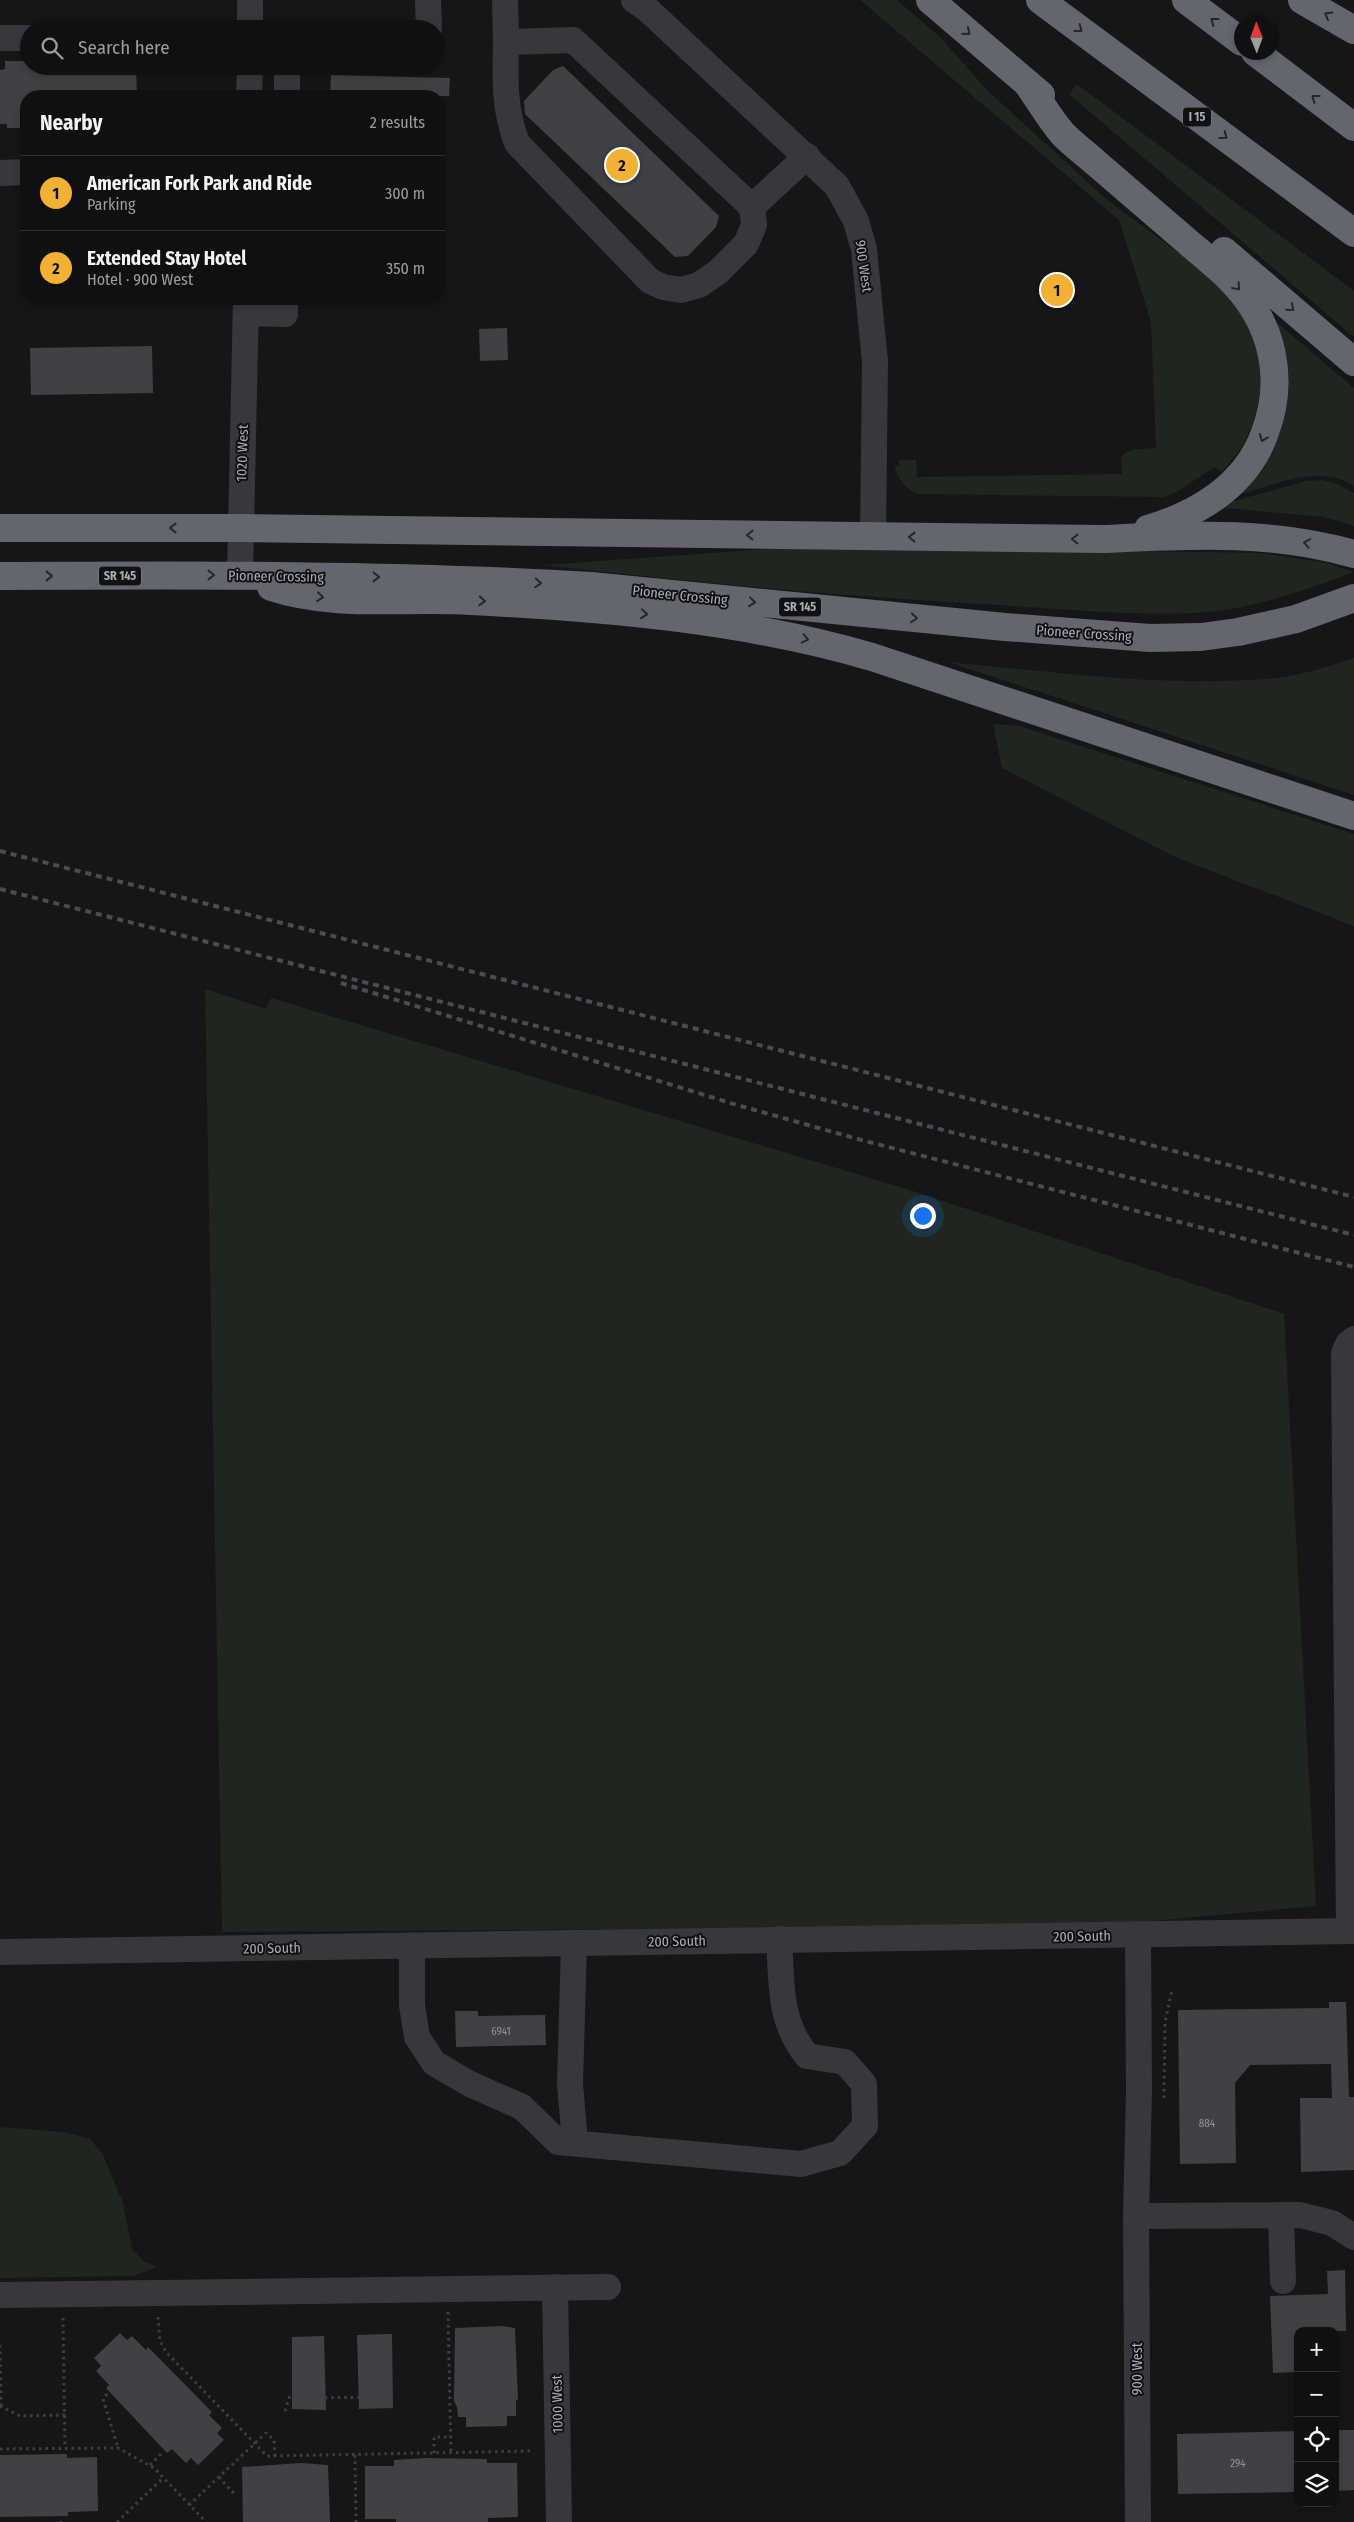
<!DOCTYPE html>
<meta charset="utf-8">
<style>
:root{--surface:#101012;--page:#1e1e20;--text:#f1f3f6;--muted:#9c9d9f;--line:#303032;--accent:#f2b134}
body{margin:0;font-family:"Fira Sans Condensed",sans-serif;background:var(--page);color:var(--text)}
.controls{position:absolute;right:15px;bottom:15px;display:grid;overflow:hidden;border-radius:10px;box-shadow:0 2px 8px #0003}
.controls button{width:45px;height:45px;display:grid;place-items:center;padding:0;border:0;border-bottom:1px solid var(--line);background:var(--surface);color:var(--text);font:25px sans-serif}
.compass{position:absolute;left:1234px;top:15px;width:45px;height:45px;border-radius:50%;background:var(--surface);box-shadow:0 2px 8px #0003;rotate:359deg}
.you{position:absolute;left:922px;top:1215px;width:18px;height:18px;margin:-12px;border:4px solid #fff;border-radius:50%;background:#1a73e8;box-shadow:0 0 0 8px #1a73e833}
.badge{display:grid;place-items:center;width:32px;height:32px;border-radius:50%;background:var(--accent);color:#111;font-size:16px;font-weight:700}
.pin{position:absolute;translate:-50% -50%;border:2px solid #fff;box-shadow:0 1px 5px #0006}
.list{margin:0;padding:0;list-style:none}
h2{display:flex;justify-content:space-between;align-items:center;height:65px;margin:0;padding:0 20px;font-size:21px}
h2 small{font-size:16px;font-weight:400;color:var(--muted)}
.list li{display:grid;grid-template-columns:32px 1fr auto;gap:15px;align-items:center;box-sizing:border-box;height:75px;padding:0 20px;border-top:1px solid var(--line)}
.list b{display:block;font-size:19px;white-space:nowrap}
.list p{margin:0;font-size:16px;white-space:nowrap;color:var(--muted)}
.list em{font-size:16px;font-style:normal;color:var(--muted)}
.icon{flex:none;width:28px;height:28px;fill:none;stroke:currentColor;stroke-width:2;stroke-linecap:round;stroke-linejoin:round}
.map{position:relative;flex:none;width:1354px;height:2522px;overflow:hidden}
.search{position:absolute;background:var(--surface);box-shadow:0 2px 8px #0003;left:20px;top:20px;width:425px;height:55px;display:flex;align-items:center;gap:12px;box-sizing:border-box;padding:0 18px;border-radius:28px;color:var(--muted);font-size:19px}
.panel{position:absolute;background:var(--surface);box-shadow:0 2px 8px #0003;left:20px;top:90px;width:425px;height:215px;border-radius:20px}
.map>svg:first-child{display:block}
</style>
<div class="map">
<svg width="1354" height="2522" viewBox="0 0 1354 2522">
<rect width="100%" height="100%" fill="#161618"/>
<g fill="#1e261f">
<path d="M860 0H897L941 38 986 89 1106 199 1215 280 1235 301 1251 330 1258 353 1261 385 1255 417 1243 446 1222 472 1214 467 1177 492 1163 497 918 494C906 488 896 480 895 465H899V460H916L917 477 1122 474C1122 469 1120 461 1122 457 1126 447 1149 449 1156 448L1151 322 1119 220Z"/>
<polygon points="1077,84 1354,291 1354,337 1069,94"/>
<path d="M1273 319 1354 388V486C1318 464 1278 484 1241 494L1259 463Z"/>
<polygon points="1322,480 1335,483 1354,493 1354,526 1323,517 1217,507 1228,499 1234,501 1306,481"/>
<path d="M810 546 1261 553 1328 563 1354 572C1304 591 1250 610 1195 613 1119 616 1041 607 965 603 824 595 683 581 543 565Z"/>
<path d="M1354 658V795L948 662C1056 672 1168 688 1277 678 1303 675 1329 666 1354 658Z"/>
<polygon points="993,724 1019,726 1354,834 1354,926 1175,857 1002,768"/>
<polygon points="205,989 266,1009 271,998 913,1191 1284,1314 1316,1906 1097,1926 222,1932"/>
<polygon points="0,2127 63,2132 90,2139 103,2155 123,2203 132,2249 143,2261 157,2267 133,2276 0,2278"/>
</g>
<g fill="#404145">
<polygon points="5,61 29,61 29,66 136,67 137,96 26,96 26,128 7,128 7,124 0,124 0,70 5,69"/>
<polygon points="563,66 719,216 716,227 688,256 675,257 525,114 524,101 553,70"/>
<polygon points="331,75 450,78 449,96 330,96"/>
<polygon points="507,328 508,360 480,361 479,329"/>
<polygon points="152,346 153,393 31,395 30,348"/>
<polygon points="1329,2002 1346,2002 1349,2097 1354,2097 1354,2170 1301,2172 1300,2098 1332,2098 1331,2064 1250,2065 1235,2083 1236,2163 1180,2164 1178,2010 1329,2008"/>
<polygon points="455,2011 478,2011 478,2016 545,2015 546,2045 456,2047"/>
<polygon points="1345,2270 1346,2331 1298,2331 1298,2372 1273,2373 1270,2296 1328,2294 1327,2271"/>
<polygon points="501,2326 515,2328 518,2400 516,2400 516,2416 507,2416 507,2426 466,2427 466,2417 458,2417 457,2407 454,2401 455,2328"/>
<polygon points="120,2333 127,2340 132,2336 146,2350 148,2347 212,2412 209,2415 222,2428 217,2433 224,2440 198,2465 191,2458 186,2463 172,2449 167,2453 106,2388 109,2385 96,2371 101,2366 94,2358"/>
<polygon points="392,2334 393,2408 359,2409 357,2335"/>
<polygon points="324,2336 326,2410 292,2409 292,2337"/>
<polygon points="1335,2430 1354,2430 1354,2490 1335,2491"/>
<polygon points="1298,2431 1298,2492 1178,2494 1177,2434"/>
<polygon points="67,2454 67,2458 97,2457 98,2511 68,2512 68,2516 0,2517 0,2455"/>
<polygon points="425,2458 487,2459 487,2463 517,2463 518,2517 488,2518 488,2522 396,2522 396,2519 365,2519 365,2466 394,2466 394,2460"/>
<polygon points="300,2463 328,2465 330,2522 243,2522 242,2467"/>
</g>
<g fill="none" stroke-linecap="round" stroke-linejoin="round">
<g stroke="#3d3f44" stroke-width="3" stroke-dasharray="2.5 4" stroke-linecap="butt">
<polyline points="1164,2098 1165,2022 1172,1990"/>
<polyline points="448,2312 451,2453"/>
<polyline points="158,2317 160,2341 166,2352 267,2456 533,2451"/>
<polyline points="63,2318 65,2448"/>
<polyline points="0,2345 1,2407"/>
<polyline points="107,2394 103,2399 118,2448"/>
<polyline points="0,2406 20,2416 65,2415"/>
<polyline points="285,2411 290,2395 299,2398 391,2397"/>
<polyline points="0,2449 118,2448 154,2468 206,2522"/>
<polyline points="434,2453 434,2437 451,2437"/>
<polyline points="355,2455 356,2522"/>
<polyline points="150,2465 161,2454"/>
<polyline points="219,2477 232,2492 237,2492"/>
<polyline points="189,2505 266,2433 274,2440 275,2457"/>
<polyline points="61,2522 61,2521"/>
<polyline points="117,2522 163,2478"/>
</g>
<g stroke="#37383d" stroke-width="26">
<polyline points="428,0 429,29"/>
<polyline points="505,0 506,42 573,40 752,207 807,156"/>
<polyline points="634,0 647,9 837,186 856,221 864,249 875,362 873,536"/>
<polyline points="250,29 250,0"/>
<polyline points="0,38 29,38"/>
<path d="M506 42C505 78 504 110 517 143L650 281 663 287 681 290 699 285 718 272 746 244 754 225 752 207"/>
<polyline points="249,96 250,66"/>
<polyline points="287,96 287,66"/>
<polyline points="0,173 26,172"/>
<polyline points="246,313 285,314 285,299"/>
<polyline points="240,575 246,299"/>
<polyline points="1349,1931 1344,1353 1348,1344 1354,1339"/>
<polyline points="1138,1935 1139,2091 1136,2216 1138,2522"/>
<polyline points="574,1943 570,2084 575,2143"/>
<path d="M412 1946V2005L417 2037 434 2063 470 2084 522 2107 558 2142 801 2164 840 2153 865 2126 864 2084 845 2062 807 2056C778 2020 782 1983 779 1939"/>
<polyline points="0,1952 1354,1931"/>
<polyline points="1281,2215 1283,2281"/>
<polyline points="1136,2216 1300,2215 1332,2223 1354,2237"/>
<polyline points="555,2287 559,2522"/>
<polyline points="0,2295 608,2287"/>
</g>
<g stroke="#63666e" stroke-width="28">
<polyline points="930,0 1041,95"/>
<polyline points="1040,0 1354,233"/>
<polyline points="1186,0 1242,42"/>
<polyline points="1302,0 1354,30"/>
<polyline points="1255,52 1354,127"/>
<path d="M1027 83C1039 100 1049 118 1062 133 1072 144 1085 153 1096 163 1125 188 1153 212 1182 237 1198 251 1215 264 1230 279 1273 322 1286 379 1264 435 1245 486 1197 514 1148 529"/>
<polyline points="1224,251 1354,362"/>
<path d="M0 528H240L1104 539C1191 535 1269 530 1354 554"/>
<path d="M0 576C197 575 394 574 591 586L1005 627 1150 638 1201 637 1238 632 1296 619 1354 598"/>
<path d="M271 587C335 608 405 597 471 601 607 608 742 619 872 657L1354 816"/>
</g>
<g stroke="#4a4c52" stroke-width="4" stroke-dasharray="6 5" stroke-linecap="butt">
<polyline points="0,851 1354,1197"/>
<polyline points="0,889 1354,1235"/>
<polyline points="341,983 737,1105 865,1141 1354,1267"/>
</g>
</g>
<defs><path id="oneway-chevron" d="M-2-3.5L2.5 0L-2 3.5" fill="none" stroke-width="1.6" stroke-linecap="round" stroke-linejoin="round" transform="scale(1.25)"/></defs>
<g stroke="#26262a">
<use href="#oneway-chevron" transform="translate(1328 15) rotate(-150)"/>
<use href="#oneway-chevron" transform="translate(1214 21) rotate(-143)"/>
<use href="#oneway-chevron" transform="translate(1079 29) rotate(37)"/>
<use href="#oneway-chevron" transform="translate(967 32) rotate(40)"/>
<use href="#oneway-chevron" transform="translate(1315 98) rotate(-143)"/>
<use href="#oneway-chevron" transform="translate(1224 136) rotate(37)"/>
<use href="#oneway-chevron" transform="translate(1237 287) rotate(49)"/>
<use href="#oneway-chevron" transform="translate(1291 308) rotate(40)"/>
<use href="#oneway-chevron" transform="translate(1263 438) rotate(112)"/>
<use href="#oneway-chevron" transform="translate(173 528) rotate(-180)"/>
<use href="#oneway-chevron" transform="translate(750 535) rotate(-179)"/>
<use href="#oneway-chevron" transform="translate(912 537) rotate(-179)"/>
<use href="#oneway-chevron" transform="translate(1075 539) rotate(-179)"/>
<use href="#oneway-chevron" transform="translate(1307 543) rotate(-169)"/>
<use href="#oneway-chevron" transform="translate(211 575)"/>
<use href="#oneway-chevron" transform="translate(49 576)"/>
<use href="#oneway-chevron" transform="translate(376 577) rotate(1)"/>
<use href="#oneway-chevron" transform="translate(538 583) rotate(3)"/>
<use href="#oneway-chevron" transform="translate(320 597) rotate(6)"/>
<use href="#oneway-chevron" transform="translate(482 601) rotate(3)"/>
<use href="#oneway-chevron" transform="translate(752 602) rotate(6)"/>
<use href="#oneway-chevron" transform="translate(644 614) rotate(6)"/>
<use href="#oneway-chevron" transform="translate(914 618) rotate(5)"/>
<use href="#oneway-chevron" transform="translate(805 639) rotate(13)"/>
</g>
<g text-anchor="middle" stroke-width="4" stroke-linejoin="round" paint-order="stroke">
<g font-size="11" fill="#8e929b">
<text x="501" y="2035">6941</text>
<text x="1207" y="2127">884</text>
<text x="1238" y="2467">294</text>
</g>
<g fill="#111113" stroke="#7b7e86" stroke-width="1">
<rect x="1183" y="107.5" width="28" height="19" rx="4"/>
<rect x="99" y="566.5" width="42" height="19" rx="4"/>
<rect x="779" y="597.5" width="42" height="19" rx="4"/>
</g>
<g font-size="12" font-weight="bold" fill="#a8adb8">
<text x="1197" y="121">I 15</text>
<text x="120" y="580">SR 145</text>
<text x="800" y="611">SR 145</text>
</g>
<g font-size="14" fill="#a8adb8" stroke="#111113">
<text transform="translate(864 266) rotate(82)" y="5">900 West</text>
<text transform="translate(242 453) rotate(-88)" y="5">1020 West</text>
<text transform="translate(276 576) rotate(1)" y="5">Pioneer Crossing</text>
<text transform="translate(680 595) rotate(6)" y="5">Pioneer Crossing</text>
<text transform="translate(1084 633) rotate(4)" y="5">Pioneer Crossing</text>
<text transform="translate(1082 1936) rotate(-1)" y="5">200 South</text>
<text transform="translate(677 1941) rotate(-1)" y="5">200 South</text>
<text transform="translate(272 1948) rotate(-1)" y="5">200 South</text>
<text transform="translate(1137 2369) rotate(-90)" y="5">900 West</text>
<text transform="translate(557 2404) rotate(-91)" y="5">1000 West</text>
</g>
</g>
</svg>
<div class="controls">
<button>+</button>
<button>−</button>
<button><svg class="icon" aria-label="locate" viewBox="0 0 24 24"><circle cx="12" cy="12" r="6"/><path d="M12 2v4M12 18v4M2 12h4M18 12h4"/></svg></button>
<button><svg class="icon" aria-label="layers" viewBox="0 0 24 24"><path d="M12 4l9 5-9 5-9-5zM3 14l9 5 9-5"/></svg></button>
</div>
<svg class="compass" viewBox="-18 -18 36 36"><path d="M0-13l5 13h-10z" fill="#e53935"/><path d="M0 13l5-13h-10z" fill="#9c9d9f"/></svg>
<div class="you"></div>
<div class="pin badge" style="left:1057px;top:290px">1</div>
<div class="pin badge" style="left:622px;top:165px">2</div>
<div class="search"><svg class="icon" aria-label="search" viewBox="0 0 24 24"><circle cx="10" cy="10" r="6"/><path d="M15 15l6 6"/></svg>Search here</div>
<section class="panel">
<h2>Nearby<small>2 results</small></h2>
<ul class="list">
<li><span class="badge">1</span><div><b>American Fork Park and Ride</b><p>Parking</p></div><em>300 m</em></li>
<li><span class="badge">2</span><div><b>Extended Stay Hotel</b><p>Hotel · 900 West</p></div><em>350 m</em></li>
</ul>
</section>
</div>
